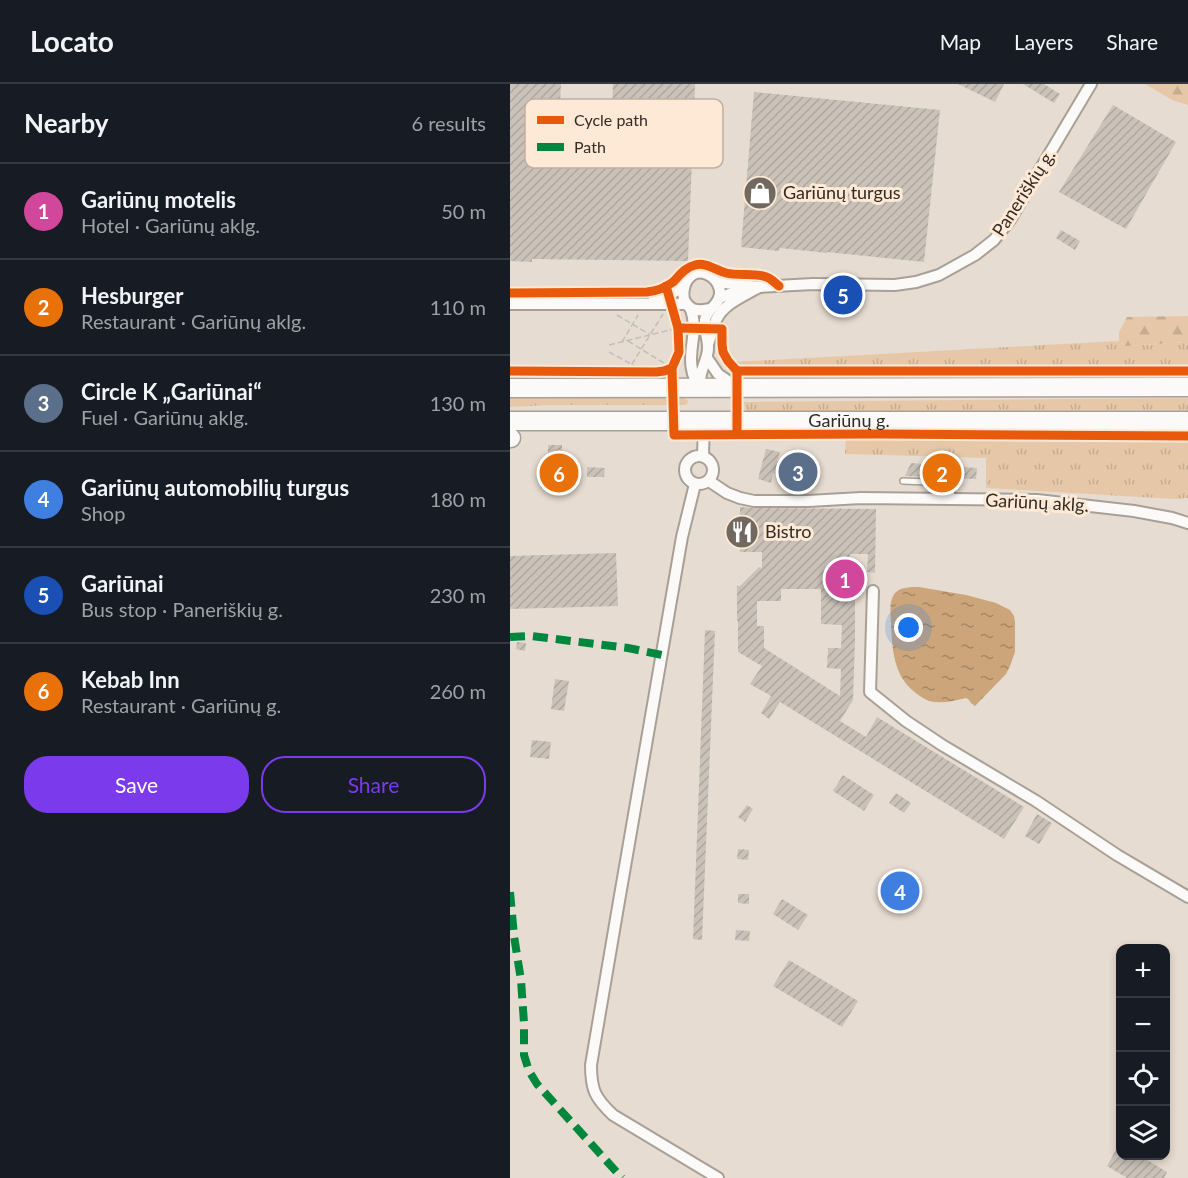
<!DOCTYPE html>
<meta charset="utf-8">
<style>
:root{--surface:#171b24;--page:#20242c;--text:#f1f3f6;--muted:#9ea1a6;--line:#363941;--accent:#7c3aed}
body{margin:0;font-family:Lato,sans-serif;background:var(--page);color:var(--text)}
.controls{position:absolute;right:18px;bottom:18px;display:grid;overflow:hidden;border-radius:12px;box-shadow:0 3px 9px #0003}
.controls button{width:54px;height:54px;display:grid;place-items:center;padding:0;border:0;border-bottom:2px solid var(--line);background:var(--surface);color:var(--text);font:30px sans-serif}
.you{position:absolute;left:399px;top:544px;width:21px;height:21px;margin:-15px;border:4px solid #fff;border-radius:50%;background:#1a73e8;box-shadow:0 0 0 9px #1a73e833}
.badge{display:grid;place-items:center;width:39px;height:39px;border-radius:50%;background:var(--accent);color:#fff;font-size:20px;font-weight:700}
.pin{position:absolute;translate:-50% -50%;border:3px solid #fff;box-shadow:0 2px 6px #0006}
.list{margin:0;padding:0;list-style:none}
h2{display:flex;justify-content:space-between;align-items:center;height:78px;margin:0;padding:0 24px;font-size:26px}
h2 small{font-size:20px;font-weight:400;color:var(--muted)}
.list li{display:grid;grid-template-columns:39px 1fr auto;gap:18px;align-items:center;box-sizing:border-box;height:96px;padding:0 24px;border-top:2px solid var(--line)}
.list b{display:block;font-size:22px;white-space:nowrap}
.list p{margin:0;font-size:20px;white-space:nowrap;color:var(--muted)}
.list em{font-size:20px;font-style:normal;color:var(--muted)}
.actions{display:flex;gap:12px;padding:18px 24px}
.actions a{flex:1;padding:14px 0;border:2px solid var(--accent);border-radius:24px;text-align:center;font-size:21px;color:var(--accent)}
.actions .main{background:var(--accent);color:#fff}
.icon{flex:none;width:33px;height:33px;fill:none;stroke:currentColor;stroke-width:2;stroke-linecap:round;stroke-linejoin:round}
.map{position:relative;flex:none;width:678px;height:1094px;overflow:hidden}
header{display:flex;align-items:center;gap:36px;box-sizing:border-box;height:84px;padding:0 30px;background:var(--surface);border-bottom:2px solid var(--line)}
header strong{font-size:28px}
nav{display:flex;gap:33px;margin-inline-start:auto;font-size:21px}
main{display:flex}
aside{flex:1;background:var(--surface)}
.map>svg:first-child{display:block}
</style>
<header>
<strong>Locato</strong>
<nav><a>Map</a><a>Layers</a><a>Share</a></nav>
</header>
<main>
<aside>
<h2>Nearby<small>6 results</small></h2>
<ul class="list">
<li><span class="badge" style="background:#d1479c">1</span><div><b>Gariūnų motelis</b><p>Hotel · Gariūnų aklg.</p></div><em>50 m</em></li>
<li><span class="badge" style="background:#e8710a">2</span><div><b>Hesburger</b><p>Restaurant · Gariūnų aklg.</p></div><em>110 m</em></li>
<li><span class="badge" style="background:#5c6f8a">3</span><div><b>Circle K „Gariūnai“</b><p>Fuel · Gariūnų aklg.</p></div><em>130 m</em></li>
<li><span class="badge" style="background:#3f7fe0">4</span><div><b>Gariūnų automobilių turgus</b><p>Shop</p></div><em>180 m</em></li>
<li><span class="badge" style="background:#1a4fb4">5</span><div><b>Gariūnai</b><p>Bus stop · Paneriškių g.</p></div><em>230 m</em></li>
<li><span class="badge" style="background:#e8710a">6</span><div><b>Kebab Inn</b><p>Restaurant · Gariūnų g.</p></div><em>260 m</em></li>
</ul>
<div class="actions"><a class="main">Save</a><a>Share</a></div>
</aside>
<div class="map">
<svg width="678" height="1094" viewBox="0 0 678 1094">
<defs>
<pattern id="grass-tufts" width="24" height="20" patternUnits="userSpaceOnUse" patternTransform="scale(1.5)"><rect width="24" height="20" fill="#e6c8a8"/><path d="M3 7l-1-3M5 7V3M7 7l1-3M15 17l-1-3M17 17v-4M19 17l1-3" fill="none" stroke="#c6ac90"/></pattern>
<pattern id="forest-firs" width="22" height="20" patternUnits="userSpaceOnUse" patternTransform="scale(1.5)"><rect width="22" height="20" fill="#e6c8a8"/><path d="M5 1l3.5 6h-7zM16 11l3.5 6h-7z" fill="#c6ac90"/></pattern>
<pattern id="water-ripples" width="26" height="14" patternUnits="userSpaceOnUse" patternTransform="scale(1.5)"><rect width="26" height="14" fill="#cca57a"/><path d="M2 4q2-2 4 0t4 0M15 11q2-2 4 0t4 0" fill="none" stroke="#a68764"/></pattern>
<pattern id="building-hatch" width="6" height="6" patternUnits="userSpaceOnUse" patternTransform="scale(1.5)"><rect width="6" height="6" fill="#cac2b9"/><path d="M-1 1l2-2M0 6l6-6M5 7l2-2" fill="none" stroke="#aea79f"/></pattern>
</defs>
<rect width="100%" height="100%" fill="#e7dcd1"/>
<g fill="url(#grass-tufts)">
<polygon points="609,257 615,262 678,258 678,293 243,295 222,290 223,278"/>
<polygon points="0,313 174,313 178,317 177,320 174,321 37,321 0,323"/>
<polygon points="678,314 678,326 239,327 235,326 234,318"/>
<polygon points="352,347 678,348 678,414 665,415 476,404 476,374 335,370 336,354 345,348"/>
</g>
<g fill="url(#forest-firs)">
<polygon points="635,0 678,0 678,21 662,16"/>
<polygon points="678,232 678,258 615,262 609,257 609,248 617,233"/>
</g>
<path fill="url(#water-ripples)" d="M409 503 456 511 486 519 500 526 504 532 505 538V568L500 582 496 590 465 622 461 619 458 615 456 614C444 617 431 620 419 617 412 614 405 609 400 604 383 587 382 562 381 539 381 530 378 516 386 508 392 503 401 503 409 503Z"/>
<g fill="url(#building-hatch)" fill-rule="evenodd">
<polygon points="0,0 51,0 49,44 72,45 72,48 101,49 103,0 185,0 178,177 22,175 22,178 0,177"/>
<polygon points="448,0 494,0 485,18"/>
<polygon points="513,0 534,0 550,10 544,19"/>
<polygon points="244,8 430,26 414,178 317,168 317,169 270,164 269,167 231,163"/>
<polygon points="603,21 666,58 616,145 549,108"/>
<polygon points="551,146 570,157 565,166 546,154"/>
<polygon points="38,361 52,361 52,384 57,384 57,394 38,393"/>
<polygon points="256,365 270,368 267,377 284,381 285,379 297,383 290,405 278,401 280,394 263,389 261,399 248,395"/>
<polygon points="401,379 467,384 466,395 395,392"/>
<polygon points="77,383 95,384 94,393 77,393"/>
<path d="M230 423 244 424 366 425 365 489 357 488 358 470H340V498H345V557L343 616 330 637 356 653 367 633 514 723 494 755 270 618 259 635 251 629 261 612 240 600 252 582 228 568V537H227V502H230L249 483 252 484V468H230ZM271 505H311V540L332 541 331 564H318L317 584 331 585 330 612 254 564V542H247V517H271Z"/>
<polygon points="106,469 108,522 0,525 0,472"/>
<polygon points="195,546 205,547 192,856 183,855"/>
<polygon points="7,558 16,559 15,567 6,565"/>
<polygon points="45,595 59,597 54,627 41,625"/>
<polygon points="22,656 41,658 39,675 20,673"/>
<polygon points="333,691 364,711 354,727 323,707"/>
<polygon points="386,709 401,719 394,729 379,719"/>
<polygon points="237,721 243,725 235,738 228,733"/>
<polygon points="527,730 542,739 529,760 515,752"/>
<polygon points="228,765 239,766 238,776 227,775"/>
<polygon points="228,810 239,810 239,820 228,819"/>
<polygon points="272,815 298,831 288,846 263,830"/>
<polygon points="226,846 240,847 239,857 225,856"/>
<polygon points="279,876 348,917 332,943 263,902"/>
<polygon points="610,1058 610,1071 629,1071 657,1088 654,1094 617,1094 597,1082"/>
</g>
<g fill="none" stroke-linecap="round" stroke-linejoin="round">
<defs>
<polyline id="lane" points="393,397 441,399 442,401 441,415"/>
<g id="street">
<polyline points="207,198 249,203 303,200 385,201 406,198 429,191 465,171 484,156 500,136 581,0"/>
<polyline points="209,214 225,208 240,205"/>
<polyline points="141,219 173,204"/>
<polyline points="0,220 177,220"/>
<path d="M180 223C188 243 181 256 181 276 181 286 184 295 189 304"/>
<path d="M198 260C201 252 203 244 206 236 214 219 234 212 249 203"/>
<polyline points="197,274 208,290 224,301"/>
<path d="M189 304C190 299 190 295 191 290 193 281 198 273 198 264 198 254 194 246 195 236 197 224 210 221 210 209 210 203 207 197 202 193 173 171 157 236 199 225"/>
<circle cx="189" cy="386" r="14"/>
<polyline points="193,372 194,337"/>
<polyline points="199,397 217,409 230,414 244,417 298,417 351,414 527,416 624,427 662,434 678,439"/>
<path d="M185 400 172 453 108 823 81 981C81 1006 85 1014 103 1031L208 1094"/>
<polyline points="363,507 360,608 396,637 432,661 526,717 607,771 678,813"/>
</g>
<g id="highway">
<polyline points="0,304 678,303"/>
<path id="s1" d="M0 337H678"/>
<polyline points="0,353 1,354"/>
</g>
</defs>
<use href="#lane" stroke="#a8a097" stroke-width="8"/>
<use href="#street" stroke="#a8a097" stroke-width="14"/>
<use href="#highway" stroke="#a8a097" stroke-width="21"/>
<g stroke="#c2beb9" stroke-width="1.5" stroke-dasharray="6 3" stroke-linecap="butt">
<polyline points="107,231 139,250"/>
<polyline points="118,257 162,284"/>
<polyline points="112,258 128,231"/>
<polyline points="99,261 168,244"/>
<polyline points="99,268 136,288"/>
<polyline points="117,288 153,230"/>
</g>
<use href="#lane" stroke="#fbfaf8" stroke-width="5"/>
<use href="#street" stroke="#fbfaf8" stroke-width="10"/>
<use href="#highway" stroke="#fbfaf8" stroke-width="18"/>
<g stroke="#00873e" stroke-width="8" stroke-dasharray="15 8" stroke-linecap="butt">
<polyline points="0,553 21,552 118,564 152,571"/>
<polyline points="0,808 4,852 11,896 14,939 14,971 19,987 27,1000 112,1094"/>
</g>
<defs>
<g id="cycleway">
<path d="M0 209 137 208C147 207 155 204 163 198 170 191 174 184 185 181 196 178 205 186 216 189 228 192 241 189 253 192 260 193 264 198 269 202"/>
<polyline points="168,244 212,245 212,260 213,268 218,277 227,287 227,350"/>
<polyline points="162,284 164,351 369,350 678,352"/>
<polyline points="0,287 146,288 154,287 162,284 169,268 168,244 156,202"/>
<polyline points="227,287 678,287"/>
</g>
</defs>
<use href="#cycleway" stroke="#fde9d5" stroke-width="13"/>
<use href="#cycleway" stroke="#e8590c" stroke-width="9"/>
</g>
<defs>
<symbol id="shop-disc" viewBox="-11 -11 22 22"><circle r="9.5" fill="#716960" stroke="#fde9d5"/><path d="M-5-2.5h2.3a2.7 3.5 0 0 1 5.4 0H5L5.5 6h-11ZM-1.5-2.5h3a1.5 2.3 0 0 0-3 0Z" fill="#fff"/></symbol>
<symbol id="restaurant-disc" viewBox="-11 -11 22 22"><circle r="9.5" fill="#716960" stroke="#fde9d5"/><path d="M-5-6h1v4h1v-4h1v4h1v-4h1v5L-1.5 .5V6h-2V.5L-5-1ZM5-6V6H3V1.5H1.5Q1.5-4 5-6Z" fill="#fff"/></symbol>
</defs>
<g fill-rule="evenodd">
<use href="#shop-disc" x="231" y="90" width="38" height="38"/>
<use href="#restaurant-disc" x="213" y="429" width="38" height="38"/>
</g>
<g text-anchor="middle" stroke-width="6" stroke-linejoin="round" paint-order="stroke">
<g font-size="18" fill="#322b23" stroke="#fde9d5" text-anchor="start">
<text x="273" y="115">Gariūnų turgus</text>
<text x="255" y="454">Bistro</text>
</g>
<g font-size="18" fill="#322b23" stroke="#fde9d5">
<text transform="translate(514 109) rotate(-57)" y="6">Paneriškių g.</text>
<text dy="6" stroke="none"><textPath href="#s1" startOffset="339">Gariūnų g.</textPath></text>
<text transform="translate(527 419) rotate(3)" y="6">Gariūnų aklg.</text>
</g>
</g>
<rect x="15" y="15" width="198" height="69" rx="9" fill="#fde9d5" stroke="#c0b0a0" stroke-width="1.5"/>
<rect x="27" y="32" width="27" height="8" fill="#e8590c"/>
<rect x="27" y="59" width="27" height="8" fill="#00873e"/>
<g font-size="16" fill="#322b23">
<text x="64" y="42">Cycle path</text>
<text x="64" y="69">Path</text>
</g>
</svg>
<div class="controls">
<button>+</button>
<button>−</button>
<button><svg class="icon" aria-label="locate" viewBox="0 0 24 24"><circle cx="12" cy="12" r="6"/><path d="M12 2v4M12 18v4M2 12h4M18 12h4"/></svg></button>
<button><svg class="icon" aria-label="layers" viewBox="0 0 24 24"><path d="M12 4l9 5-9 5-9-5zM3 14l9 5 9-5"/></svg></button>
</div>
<div class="you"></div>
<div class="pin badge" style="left:335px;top:495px;background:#d1479c">1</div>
<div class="pin badge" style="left:432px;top:389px;background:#e8710a">2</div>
<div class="pin badge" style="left:288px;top:388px;background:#5c6f8a">3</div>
<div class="pin badge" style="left:390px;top:807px;background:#3f7fe0">4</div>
<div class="pin badge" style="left:333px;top:211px;background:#1a4fb4">5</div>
<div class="pin badge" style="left:49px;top:389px;background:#e8710a">6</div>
</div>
</main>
